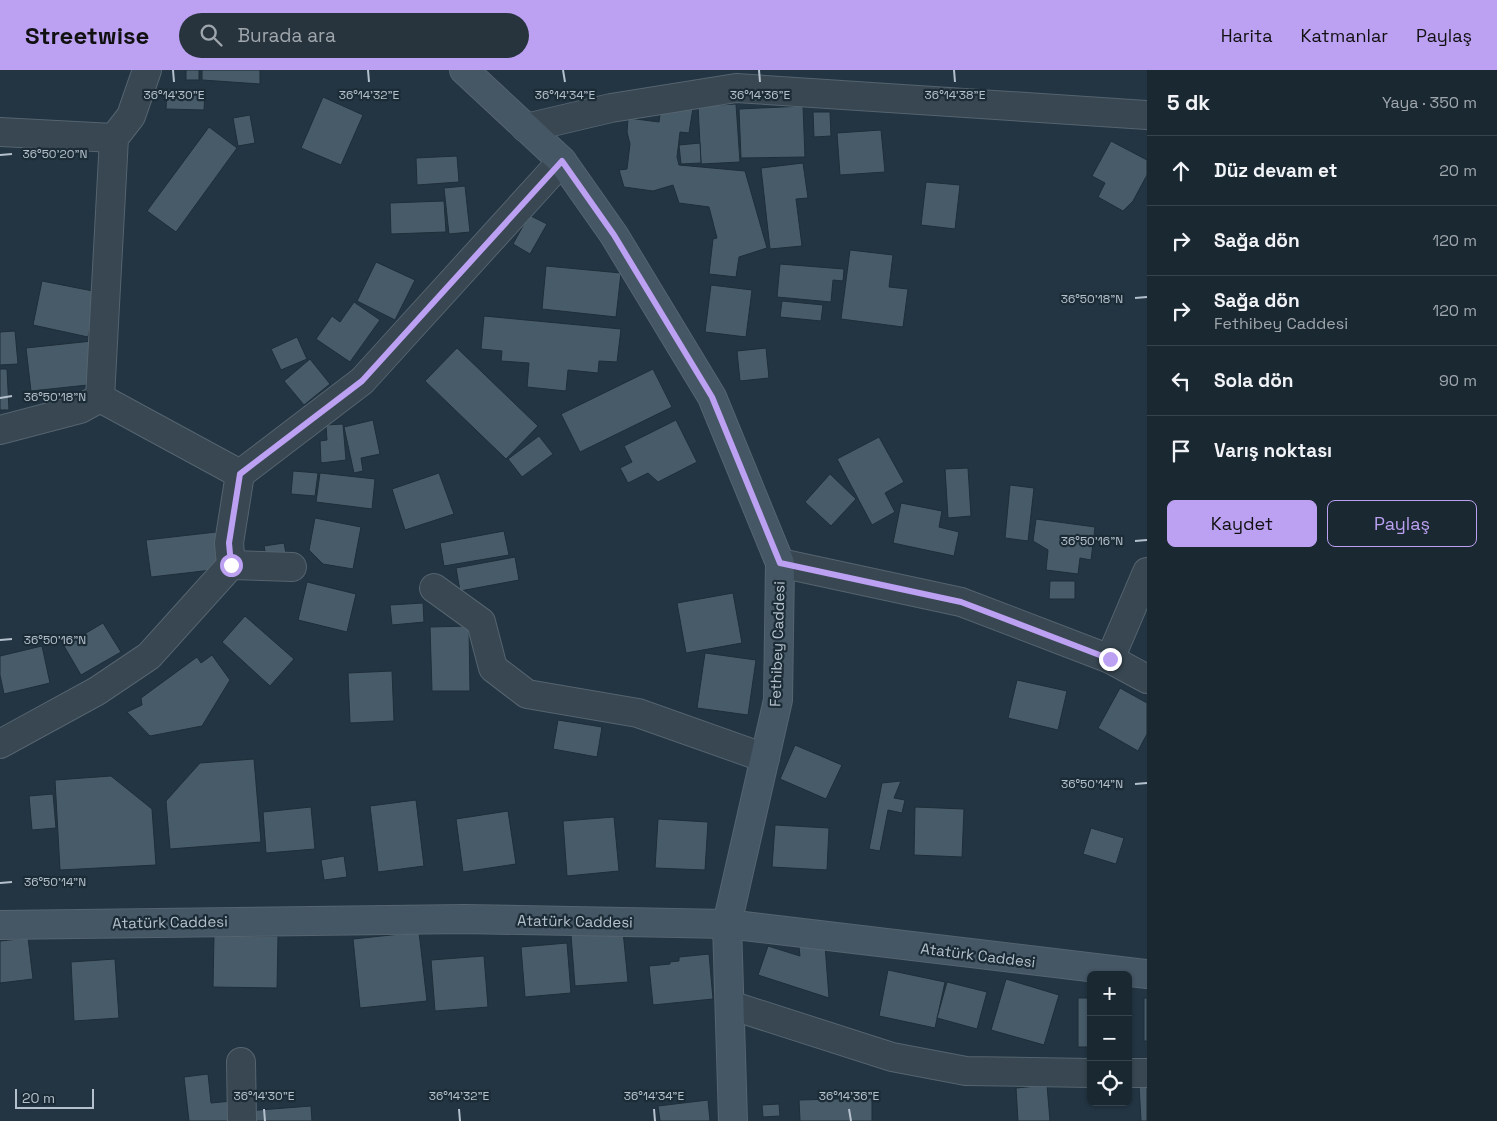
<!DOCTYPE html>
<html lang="tr">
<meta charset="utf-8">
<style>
:root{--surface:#1a2832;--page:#27343e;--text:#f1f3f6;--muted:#9fa6ac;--line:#38444d;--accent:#bca0f2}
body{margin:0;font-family:"Space Grotesk",sans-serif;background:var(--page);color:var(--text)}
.controls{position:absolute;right:15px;bottom:15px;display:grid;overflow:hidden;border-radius:8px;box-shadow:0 1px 4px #0004}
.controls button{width:45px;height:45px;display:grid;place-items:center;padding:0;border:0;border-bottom:1px solid var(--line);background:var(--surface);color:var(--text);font:25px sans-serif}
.scale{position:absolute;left:15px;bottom:12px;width:79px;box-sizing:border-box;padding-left:5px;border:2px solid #b4c1cc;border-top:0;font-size:14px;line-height:18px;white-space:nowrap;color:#b4c1cc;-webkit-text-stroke:4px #1c2c37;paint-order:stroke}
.stop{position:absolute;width:15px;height:15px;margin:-11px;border:4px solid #bca0f2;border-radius:50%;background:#fff}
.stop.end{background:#bca0f2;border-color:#fff;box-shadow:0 1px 5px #0008}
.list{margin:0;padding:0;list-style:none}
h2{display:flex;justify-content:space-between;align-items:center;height:65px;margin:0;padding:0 20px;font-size:21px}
h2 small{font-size:16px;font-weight:400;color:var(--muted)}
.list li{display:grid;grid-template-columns:32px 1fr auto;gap:15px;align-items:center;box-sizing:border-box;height:70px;padding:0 20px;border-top:1px solid var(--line)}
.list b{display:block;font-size:19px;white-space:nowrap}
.list p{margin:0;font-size:16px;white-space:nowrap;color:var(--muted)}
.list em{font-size:16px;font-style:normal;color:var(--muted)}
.actions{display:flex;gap:10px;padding:15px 20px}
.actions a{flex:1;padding:11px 0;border:1px solid var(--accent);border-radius:8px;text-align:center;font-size:18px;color:var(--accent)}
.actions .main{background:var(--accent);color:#111}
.icon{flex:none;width:28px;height:28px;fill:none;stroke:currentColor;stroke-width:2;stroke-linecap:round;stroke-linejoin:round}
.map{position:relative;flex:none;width:1147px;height:1051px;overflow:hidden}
header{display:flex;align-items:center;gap:30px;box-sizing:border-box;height:70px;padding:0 25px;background:var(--accent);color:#111}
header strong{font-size:24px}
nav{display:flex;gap:28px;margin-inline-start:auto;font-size:18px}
.search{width:350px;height:45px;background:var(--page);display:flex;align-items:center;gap:12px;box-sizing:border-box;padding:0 18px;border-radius:28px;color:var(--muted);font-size:19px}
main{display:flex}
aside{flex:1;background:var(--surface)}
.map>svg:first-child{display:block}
.building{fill:#475b69;stroke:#1e2e39}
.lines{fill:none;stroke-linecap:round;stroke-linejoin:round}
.street-casing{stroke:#55646f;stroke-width:30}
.secondary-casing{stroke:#55646f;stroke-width:30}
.street{stroke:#384752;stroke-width:28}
.secondary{stroke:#455665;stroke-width:28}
.route{stroke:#bca0f2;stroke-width:6}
.ticks{fill:none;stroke:#b4c1cc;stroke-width:2}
.labels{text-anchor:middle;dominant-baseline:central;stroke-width:4.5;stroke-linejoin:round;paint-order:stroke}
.street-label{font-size:15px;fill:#b4c1cc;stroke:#1c2c37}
.ticks-label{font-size:12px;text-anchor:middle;fill:#b4c1cc;stroke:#1c2c37;stroke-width:4.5;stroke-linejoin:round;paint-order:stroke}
</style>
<header>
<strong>Streetwise</strong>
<div class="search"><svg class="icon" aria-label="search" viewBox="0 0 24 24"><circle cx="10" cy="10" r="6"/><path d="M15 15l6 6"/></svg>Burada ara</div>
<nav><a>Harita</a><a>Katmanlar</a><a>Paylaş</a></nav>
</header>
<main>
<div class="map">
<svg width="1147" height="1051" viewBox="0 0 1147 1051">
<rect width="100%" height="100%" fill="#233543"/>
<g class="building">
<rect x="186" y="0" width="13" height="10"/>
<polygon points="202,0 260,0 260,14 202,10"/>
<polygon points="167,19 205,21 204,40 166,39"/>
<polygon points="323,27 363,45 341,95 301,78"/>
<polygon points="736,34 740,92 701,94 698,36"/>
<polygon points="803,36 805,87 741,88 739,39"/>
<polygon points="661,38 693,38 689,63 680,62 677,87 679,95 745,101 767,178 739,187 736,207 709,204 713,169 717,168 709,137 679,133 673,115 653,121 624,117 619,100 627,99 630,74 627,62 628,48 659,52"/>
<polygon points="813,42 830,42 831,66 814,67"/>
<polygon points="250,45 255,73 238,76 233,48"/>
<polygon points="209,57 237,78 176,162 147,141"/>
<polygon points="881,60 885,102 840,105 837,63"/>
<polygon points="1111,71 1147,90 1147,105 1133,131 1123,141 1098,127 1105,113 1092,106"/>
<polygon points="700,73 701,93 681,94 679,75"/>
<polygon points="457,86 459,112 417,115 416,88"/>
<polygon points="803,93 808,128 796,129 802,176 770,179 761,98"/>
<polygon points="926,112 960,115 955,159 921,155"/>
<polygon points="465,116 470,162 449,164 444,118"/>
<polygon points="444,131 446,162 391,164 390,133"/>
<polygon points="529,145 547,154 530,184 513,174"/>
<polygon points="850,180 893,185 889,217 908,219 903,257 841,249"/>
<polygon points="376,192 415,210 395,250 357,231"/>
<polygon points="780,194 844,199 843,211 833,210 831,232 777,227"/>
<polygon points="546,196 621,203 616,247 542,239"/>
<polygon points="42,211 98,222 88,267 33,255"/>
<polygon points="711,215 752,220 746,267 705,262"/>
<polygon points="782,231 823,235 821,251 780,247"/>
<polygon points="354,232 380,250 350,292 316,269 332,246 340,252"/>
<polygon points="484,246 621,259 617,292 599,291 598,303 568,300 566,321 527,317 529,293 501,291 502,281 481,279"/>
<polygon points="15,261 18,294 0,295 0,262"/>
<polygon points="297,267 307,289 281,300 271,279"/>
<polygon points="92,271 97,314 31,321 26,278"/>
<polygon points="457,278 538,356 506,389 425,311"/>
<polygon points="766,278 769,308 740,311 737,281"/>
<polygon points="310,289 330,314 304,335 284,311"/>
<polygon points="0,299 7,299 9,340 0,340"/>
<polygon points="653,299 672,337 580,382 561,344"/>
<polygon points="373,350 380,384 361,388 363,401 354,403 344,357"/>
<polygon points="676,350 697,392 658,412 648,403 628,413 620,398 632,392 624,376"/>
<polygon points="343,354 346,390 321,393 320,371 327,370 326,355"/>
<polygon points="539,366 553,384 522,407 508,389"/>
<polygon points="879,367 904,412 885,423 895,442 872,455 837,389"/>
<polygon points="968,398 971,446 948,448 945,399"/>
<polygon points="293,401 318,403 315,426 291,424"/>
<polygon points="320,403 375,409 372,439 316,432"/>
<polygon points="439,403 454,444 405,460 392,419"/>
<polygon points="830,404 856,429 831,456 805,432"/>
<polygon points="1010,415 1034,418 1028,471 1005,468"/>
<polygon points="901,433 942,441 939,457 959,462 954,486 893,473"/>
<polygon points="315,448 361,457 353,499 323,494 309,480"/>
<polygon points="1036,449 1095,457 1091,490 1080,488 1078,504 1046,500 1048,480 1033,471"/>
<polygon points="504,461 509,485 444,496 440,473"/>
<polygon points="216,462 221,499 151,507 146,470"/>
<polygon points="284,473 287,488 267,491 264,476"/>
<polygon points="515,487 519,510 460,521 456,498"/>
<polygon points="1050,511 1075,511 1075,529 1049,529"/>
<polygon points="307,512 356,524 347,562 298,550"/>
<polygon points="733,523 742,573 686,583 677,533"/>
<polygon points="423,533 424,552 392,555 390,535"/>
<polygon points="245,546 294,589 270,616 222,572"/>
<polygon points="103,553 121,582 81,605 64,576"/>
<polygon points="469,556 470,621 432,621 430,557"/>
<polygon points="42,576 50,613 4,624 0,605 0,586"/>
<polygon points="705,583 756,590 748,645 697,638"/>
<polygon points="212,585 230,610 202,656 150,666 127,642 142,635 141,628 197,587 201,593"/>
<polygon points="392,601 394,651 350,653 348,603"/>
<polygon points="1017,610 1067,621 1058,660 1008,648"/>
<polygon points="1120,618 1147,633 1147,664 1138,681 1098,658"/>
<polygon points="558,650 602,657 597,687 553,679"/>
<polygon points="795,675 842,695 826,729 780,709"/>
<polygon points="254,689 261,772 170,779 166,731 200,693"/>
<polygon points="111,706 152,739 156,795 60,800 55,710"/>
<polygon points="901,711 894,728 905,730 902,743 888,740 880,781 869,779 882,713"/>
<polygon points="53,724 56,758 32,760 29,726"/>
<polygon points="416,730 424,796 378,802 370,736"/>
<polygon points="311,737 315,779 266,783 263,742"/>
<polygon points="915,737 964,739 962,787 914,785"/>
<polygon points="508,741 516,794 463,802 456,749"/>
<polygon points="614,747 619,801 567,806 563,751"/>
<polygon points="658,749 708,752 705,800 655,798"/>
<polygon points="775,755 829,758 827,800 772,797"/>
<polygon points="1091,758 1124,768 1116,794 1083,784"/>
<polygon points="344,786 347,807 324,810 321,790"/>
<polygon points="623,861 628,912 575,916 571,865"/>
<polygon points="419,862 427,931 360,938 353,869"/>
<polygon points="214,866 278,866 277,918 213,917"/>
<polygon points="28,868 33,909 0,913 0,871"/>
<polygon points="567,873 571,923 525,927 521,877"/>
<polygon points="825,875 829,928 758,905 768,876 800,886 799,877"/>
<polygon points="709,884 713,929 653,935 649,896 670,894 670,892 679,891 679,887"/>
<polygon points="484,886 488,937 435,941 431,890"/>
<polygon points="115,889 119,948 74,951 71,892"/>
<polygon points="888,900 945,912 935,958 879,946"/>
<polygon points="1006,909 1059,925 1044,975 991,960"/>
<polygon points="947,912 987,922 977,959 937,948"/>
<rect x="1078" y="928" width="13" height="49"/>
<rect x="1144" y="928" width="3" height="43"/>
<polygon points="208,1004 211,1033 232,1031 234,1051 189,1051 184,1007"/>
<polygon points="1147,1014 1147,1051 1141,1051 1139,1015"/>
<polygon points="1047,1015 1050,1051 1018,1051 1016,1018"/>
<polygon points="872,1028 872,1051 800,1051 799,1030"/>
<polygon points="708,1030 710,1051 660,1051 658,1036"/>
<polygon points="779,1034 780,1046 763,1047 762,1035"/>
<polygon points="311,1036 312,1051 247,1051 246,1041"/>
</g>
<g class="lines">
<defs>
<g id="street">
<polyline points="526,58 611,38 736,18 1147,45"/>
<polyline points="0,62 114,68"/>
<polyline points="100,328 114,68 131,46 147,0"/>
<polyline points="100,328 240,404"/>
<polyline points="0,360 80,339 100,328"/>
<polyline points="780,493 961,532 1110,589 1147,609"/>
<polyline points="231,495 292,497"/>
<polyline points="434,518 481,552 493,598 527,624 638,643 765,688"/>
<polyline points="1110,589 1147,502"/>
<polyline points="0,674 97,621 149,586 231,495 229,473 240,404 362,311 562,91"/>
<polyline points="730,935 892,987 966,1001 1091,1003"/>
<polyline points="241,992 242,1051"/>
<polyline points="1128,1003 1147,1003"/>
</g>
<g id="secondary">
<polyline points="464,0 562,91 614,165 712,327 780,493 778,630 727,854 733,1051"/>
<polyline points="0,855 464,849 727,854 1147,904"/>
</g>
</defs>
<use href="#street" class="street-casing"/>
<use href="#secondary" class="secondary-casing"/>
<use href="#street" class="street"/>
<use href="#secondary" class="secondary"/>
</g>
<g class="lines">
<polyline class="route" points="231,495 229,473 240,404 362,311 562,91 614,165 712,327 780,493 961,532 1110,589"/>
</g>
<path class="ticks" d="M173,0L174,12M368,0L369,12M563,0L565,12M759,0L760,12M954,0L955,12M0,85L12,84M1135,228L1147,227M0,328L12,326M1135,471L1147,470M0,570L12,569M1135,714L1147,713M0,813L12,812M264,1039L265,1051M459,1039L460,1051M654,1039L655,1051M849,1039L851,1051"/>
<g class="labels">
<g class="street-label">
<text transform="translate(777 574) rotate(-88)">Fethibey Caddesi</text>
<text transform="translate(575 851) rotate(1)">Atatürk Caddesi</text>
<text transform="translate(170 852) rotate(-1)">Atatürk Caddesi</text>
<text transform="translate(978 885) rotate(7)">Atatürk Caddesi</text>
</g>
</g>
<g class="ticks-label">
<text x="174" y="29">36°14'30"E</text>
<text x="369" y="29">36°14'32"E</text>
<text x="565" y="29">36°14'34"E</text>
<text x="760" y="29">36°14'36"E</text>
<text x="955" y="29">36°14'38"E</text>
<text x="55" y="88">36°50'20"N</text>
<text x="1092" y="233">36°50'18"N</text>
<text x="55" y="331">36°50'18"N</text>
<text x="1092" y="475">36°50'16"N</text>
<text x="55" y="574">36°50'16"N</text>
<text x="1092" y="718">36°50'14"N</text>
<text x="55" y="816">36°50'14"N</text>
<text x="264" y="1030">36°14'30"E</text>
<text x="459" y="1030">36°14'32"E</text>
<text x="654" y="1030">36°14'34"E</text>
<text x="849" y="1030">36°14'36"E</text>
</g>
</svg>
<div class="controls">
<button>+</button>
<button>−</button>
<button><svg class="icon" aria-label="locate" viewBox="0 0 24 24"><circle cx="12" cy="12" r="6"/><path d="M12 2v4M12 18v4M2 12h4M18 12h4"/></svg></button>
</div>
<div class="scale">20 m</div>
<div class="stop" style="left:231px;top:495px"></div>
<div class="stop end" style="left:1110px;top:589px"></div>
</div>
<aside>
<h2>5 dk<small>Yaya · 350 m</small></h2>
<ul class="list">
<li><svg class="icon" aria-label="ahead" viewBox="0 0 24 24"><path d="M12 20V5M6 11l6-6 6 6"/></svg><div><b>Düz devam et</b></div><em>20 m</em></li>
<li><svg class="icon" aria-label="right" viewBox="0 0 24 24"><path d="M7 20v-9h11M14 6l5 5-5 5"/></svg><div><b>Sağa dön</b></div><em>120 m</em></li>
<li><svg class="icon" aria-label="right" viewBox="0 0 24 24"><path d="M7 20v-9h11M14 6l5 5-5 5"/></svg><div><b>Sağa dön</b><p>Fethibey Caddesi</p></div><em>120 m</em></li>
<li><svg class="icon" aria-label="left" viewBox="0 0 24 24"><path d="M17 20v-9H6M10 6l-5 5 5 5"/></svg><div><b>Sola dön</b></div><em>90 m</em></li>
<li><svg class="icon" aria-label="arrive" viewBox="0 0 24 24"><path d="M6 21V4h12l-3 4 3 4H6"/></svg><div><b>Varış noktası</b></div></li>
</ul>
<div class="actions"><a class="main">Kaydet</a><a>Paylaş</a></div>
</aside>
</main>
